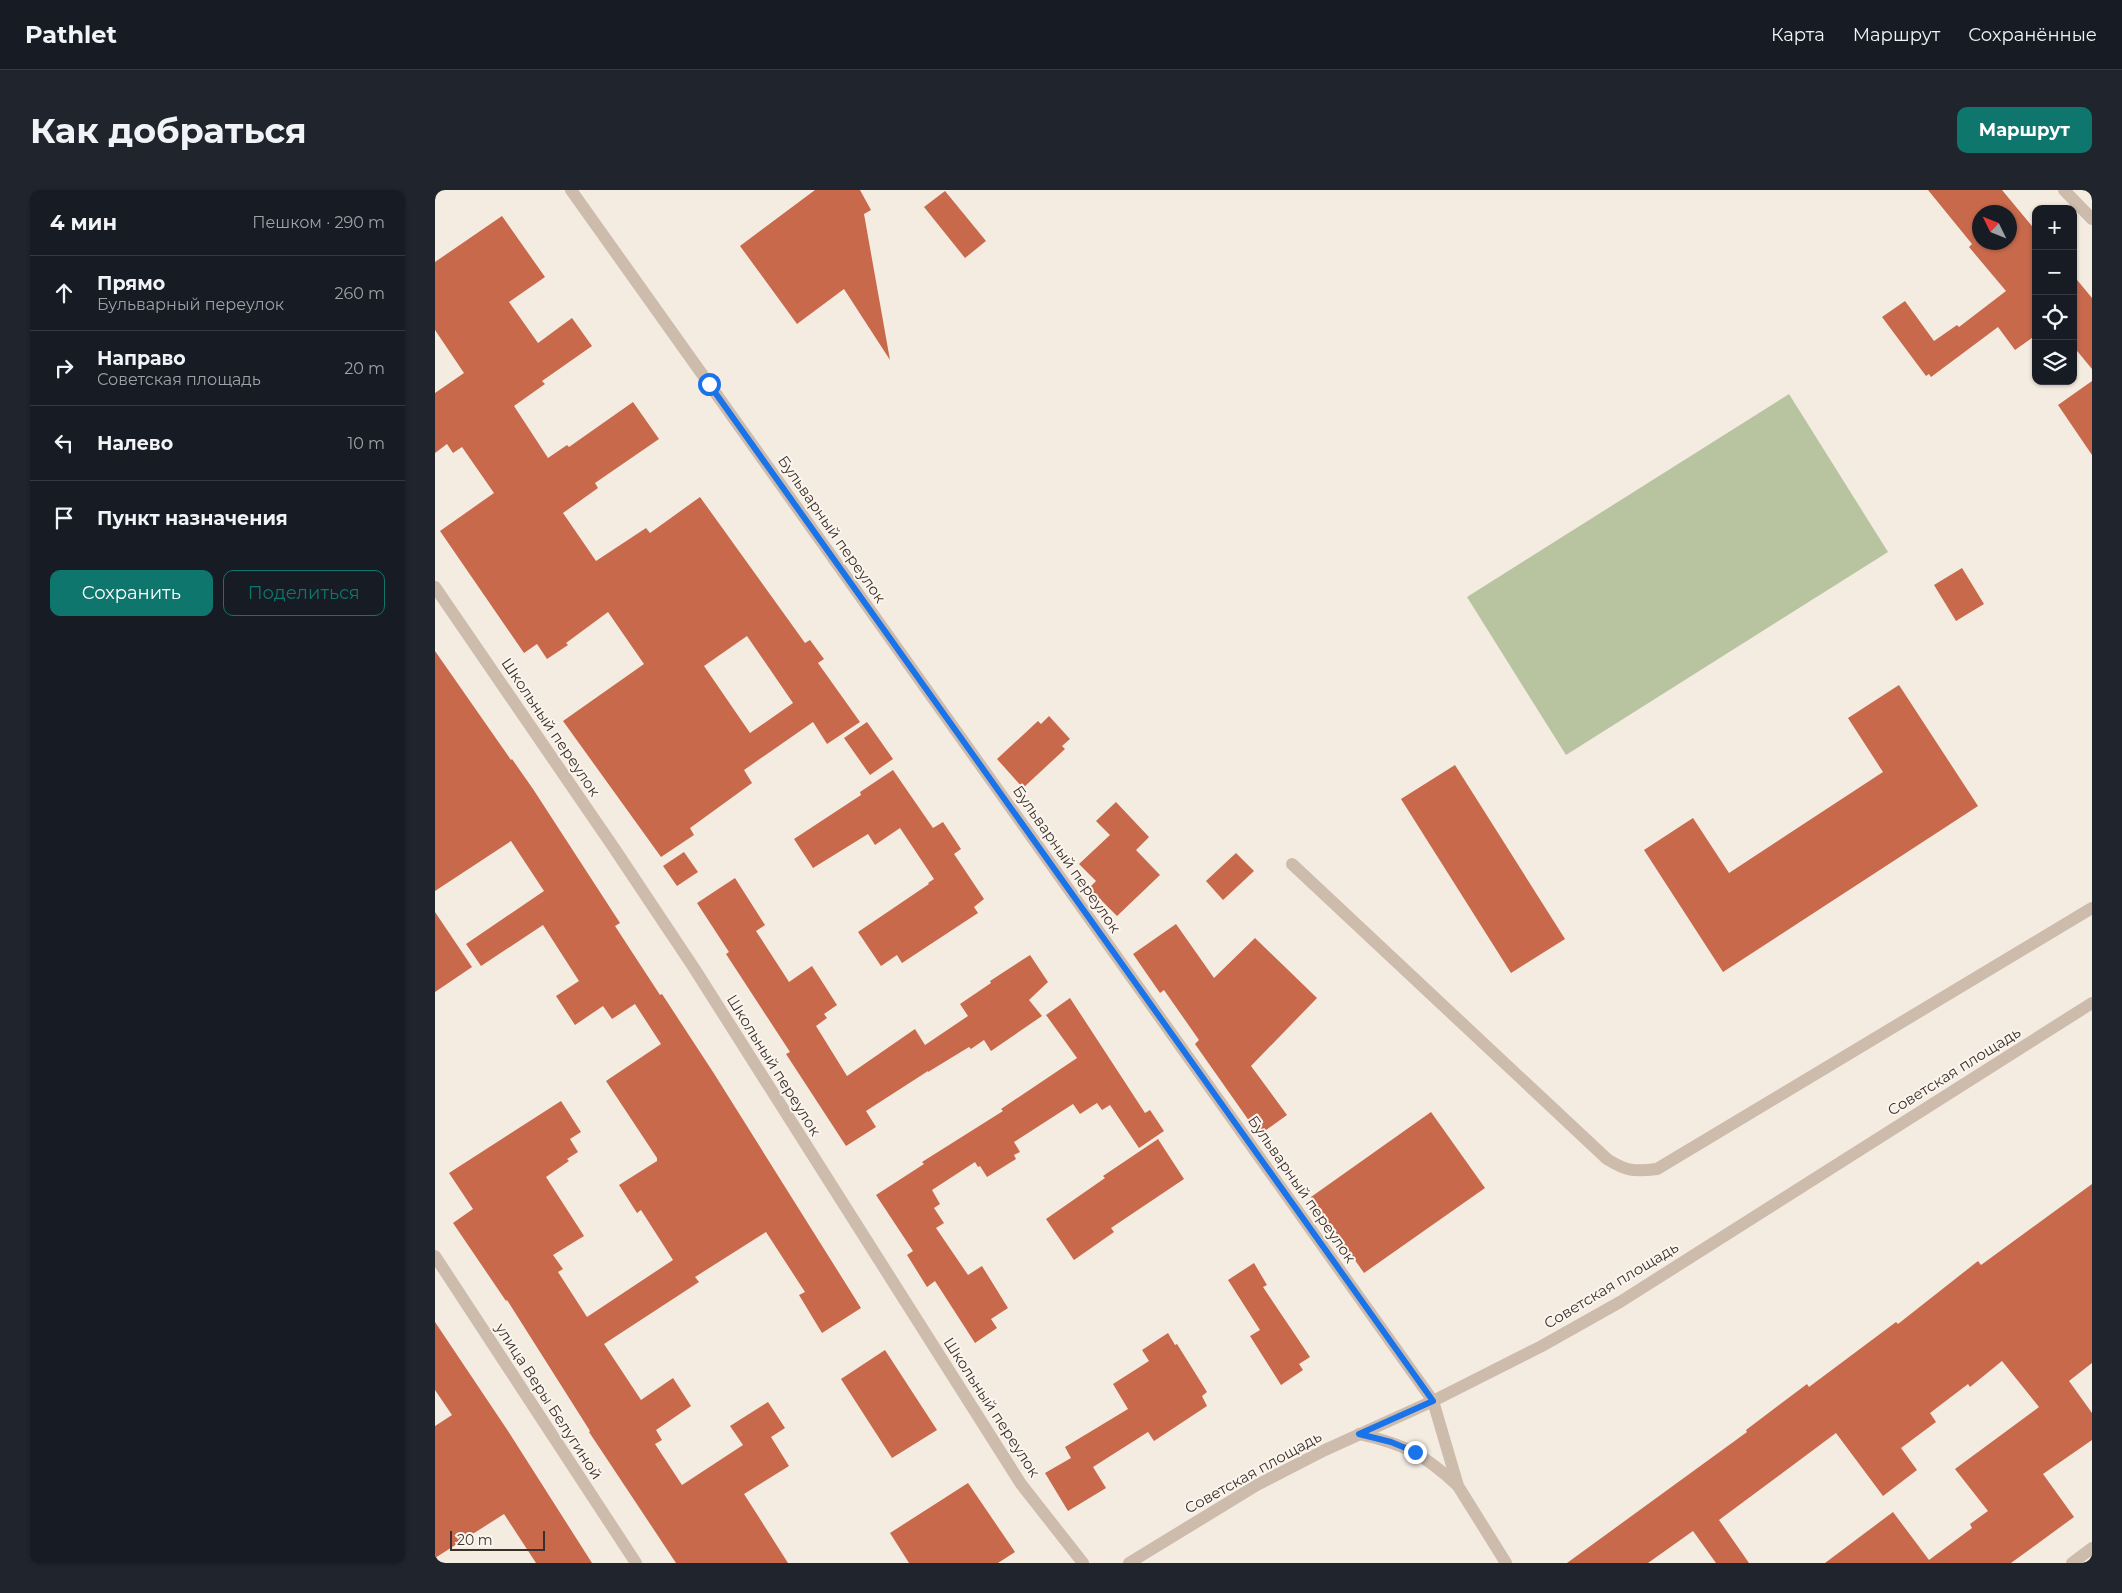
<!DOCTYPE html>
<html lang="ru">
<meta charset="utf-8">
<style>
:root{--surface:#171b24;--page:#20242c;--text:#f1f3f6;--muted:#9ea1a6;--line:#363941;--accent:#0f766e}
body{margin:0;font-family:Montserrat,sans-serif;background:var(--page);color:var(--text)}
.controls{position:absolute;right:15px;top:15px;display:grid;overflow:hidden;border-radius:10px;box-shadow:0 1px 4px #0004}
.controls button{width:45px;height:45px;display:grid;place-items:center;padding:0;border:0;border-bottom:1px solid var(--line);background:var(--surface);color:var(--text);font:25px sans-serif}
.compass{position:absolute;left:1537px;top:15px;width:45px;height:45px;border-radius:50%;background:var(--surface);box-shadow:0 1px 4px #0004;rotate:313deg}
.scale{position:absolute;left:15px;bottom:12px;width:95px;box-sizing:border-box;padding-left:5px;border:2px solid #3b302b;border-top:0;font-size:14px;line-height:18px;white-space:nowrap;color:#3b302b;-webkit-text-stroke:4px #fbf5ee;paint-order:stroke}
.stop{position:absolute;width:15px;height:15px;margin:-11px;border:4px solid #1a73e8;border-radius:50%;background:#fff}
.stop.end{background:#1a73e8;border-color:#fff;box-shadow:0 1px 5px #0008}
.list{margin:0;padding:0;list-style:none}
h2{display:flex;justify-content:space-between;align-items:center;height:65px;margin:0;padding:0 20px;font-size:21px}
h2 small{font-size:16px;font-weight:400;color:var(--muted)}
.list li{display:grid;grid-template-columns:32px 1fr auto;gap:15px;align-items:center;box-sizing:border-box;height:75px;padding:0 20px;border-top:1px solid var(--line)}
.list b{display:block;font-size:19px;white-space:nowrap}
.list p{margin:0;font-size:16px;white-space:nowrap;color:var(--muted)}
.list em{font-size:16px;font-style:normal;color:var(--muted)}
.actions{display:flex;gap:10px;padding:15px 20px}
.actions a{flex:1;padding:11px 0;border:1px solid var(--accent);border-radius:10px;text-align:center;font-size:18px;color:var(--accent)}
.actions .main{background:var(--accent);color:#fff}
.icon{flex:none;width:28px;height:28px;fill:none;stroke:currentColor;stroke-width:2;stroke-linecap:round;stroke-linejoin:round}
.map{position:relative;flex:none;width:1657px;height:1373px;overflow:hidden;border-radius:10px}
header{display:flex;align-items:center;gap:30px;box-sizing:border-box;height:70px;padding:0 25px;background:var(--surface);border-bottom:1px solid var(--line)}
header strong{font-size:24px}
nav{display:flex;gap:28px;margin-inline-start:auto;font-size:18px}
.intro{display:flex;align-items:center;justify-content:space-between;box-sizing:border-box;height:120px;padding:0 30px}
h1{margin:0;font-size:35px}
.button{padding:12px 22px;border-radius:10px;background:var(--accent);color:#fff;font-size:18px;font-weight:700}
main{display:flex;gap:30px;padding:0 30px}
aside{flex:1;background:var(--surface);border-radius:10px;box-shadow:0 1px 4px #0004}
.map>svg:first-child{display:block}
.green{fill:#b8c4a0}
.building{fill:#c8694b;fill-rule:evenodd}
.lines{fill:none;stroke-linecap:round;stroke-linejoin:round}
.minor{stroke:#cdbbac;stroke-width:12}
.route{stroke:#1a73e8;stroke-width:6}
.labels{text-anchor:middle;dominant-baseline:central;stroke-width:4;stroke-linejoin:round;paint-order:stroke}
.street-label{font-size:15px;fill:#3b302b;stroke:#fbf5ee}
</style>
<header>
<strong>Pathlet</strong>
<nav><a>Карта</a><a>Маршрут</a><a>Сохранённые</a></nav>
</header>
<div class="intro"><h1>Как добраться</h1><a class="button">Маршрут</a></div>
<main>
<aside>
<h2>4 мин<small>Пешком · 290 m</small></h2>
<ul class="list">
<li><svg class="icon" aria-label="ahead" viewBox="0 0 24 24"><path d="M12 20V5M6 11l6-6 6 6"/></svg><div><b>Прямо</b><p>Бульварный переулок</p></div><em>260 m</em></li>
<li><svg class="icon" aria-label="right" viewBox="0 0 24 24"><path d="M7 20v-9h11M14 6l5 5-5 5"/></svg><div><b>Направо</b><p>Советская площадь</p></div><em>20 m</em></li>
<li><svg class="icon" aria-label="left" viewBox="0 0 24 24"><path d="M17 20v-9H6M10 6l-5 5 5 5"/></svg><div><b>Налево</b></div><em>10 m</em></li>
<li><svg class="icon" aria-label="arrive" viewBox="0 0 24 24"><path d="M6 21V4h12l-3 4 3 4H6"/></svg><div><b>Пункт назначения</b></div></li>
</ul>
<div class="actions"><a class="main">Сохранить</a><a>Поделиться</a></div>
</aside>
<div class="map">
<svg width="1657" height="1373" viewBox="0 0 1657 1373">
<rect width="100%" height="100%" fill="#f4ebe1"/>
<polygon class="green" points="1354,204 1453,362 1131,565 1032,407"/>
<g class="building">
<polygon points="380,0 425,0 436,20 429,24 455,170 409,99 362,134 305,56"/>
<path d="M1493,0H1567L1601,41V145L1580,160L1563,137L1496,187L1494,184L1491,186L1447,127L1470,111L1499,151L1522,135L1524,137L1571,101L1534,57L1537,54ZM1544,22H1574V52H1544Z"/>
<polygon points="510,1 551,51 530,68 489,17"/>
<path d="M67,26L110,87L74,112L103,153L137,128L157,156L107,191L110,194L79,216L113,268L132,255L134,257L198,212L224,249L160,293L163,298L128,323L161,371L211,338L215,343L265,307L370,453L375,450L389,469L383,473L425,532L392,554L378,532L309,580L317,593L255,638L259,645L226,667L128,531L209,474L173,422L131,453L133,455L112,469L102,454L89,463L5,341L59,303L27,257L18,263L12,254L0,263V203L29,183L0,140V72ZM312,446L358,513L315,543L269,476Z"/>
<polygon points="1638,85 1657,108 1657,179 1638,156"/>
<polygon points="1657,191 1657,265 1623,215"/>
<polygon points="1527,378 1549,414 1521,431 1499,395"/>
<polygon points="0,461 76,570 77,569 98,599 185,733 180,736 225,805 227,804 278,882 426,1118 387,1143 364,1105 370,1102 331,1042 260,1087 264,1092 169,1154 206,1210 238,1188 256,1216 221,1240 227,1250 220,1254 247,1295 308,1255 295,1236 333,1212 350,1238 336,1247 354,1276 309,1304 353,1373 241,1373 154,1242 155,1241 72,1110 71,1111 18,1033 38,1019 14,983 126,911 146,942 135,949 143,962 132,969 134,971 111,987 149,1046 118,1065 128,1079 123,1082 152,1127 238,1070 206,1020 202,1023 184,995 222,971 222,968 171,891 226,854 200,814 177,829 168,816 140,835 121,806 144,791 108,735 46,776 31,754 109,701 76,651 0,701"/>
<polygon points="1464,495 1543,616 1288,782 1209,660 1258,628 1294,683 1448,582 1413,528"/>
<polygon points="614,526 635,549 627,556 630,559 588,598 562,569 603,531 606,534"/>
<polygon points="432,532 458,569 435,585 409,548"/>
<polygon points="1020,575 1130,749 1076,783 966,609"/>
<polygon points="458,580 498,638 508,632 526,659 519,664 549,709 539,717 543,723 467,773 462,765 446,776 423,742 494,694 493,693 499,689 465,638 440,655 433,644 378,678 359,649 426,605 425,602"/>
<polygon points="681,612 714,647 701,660 725,685 682,726 654,698 661,691 644,674 675,645 661,631"/>
<polygon points="249,662 263,682 242,696 228,676"/>
<polygon points="801,663 819,681 788,710 771,691"/>
<polygon points="300,688 330,735 321,741 354,792 377,776 402,815 389,824 392,828 381,836 412,886 480,839 490,855 533,826 525,814 556,793 555,791 595,765 613,792 594,810 607,826 556,861 549,850 536,859 534,857 493,882 493,881 431,921 441,937 411,956 351,864 355,862 291,764 294,762 262,713"/>
<polygon points="0,722 37,777 0,802"/>
<polygon points="741,734 779,788 820,748 882,808 816,876 852,925 824,945 760,854 764,850 729,800 725,803 698,764"/>
<polygon points="635,808 710,923 715,920 729,941 704,958 675,915 667,920 662,913 645,924 638,914 579,952 585,962 579,965 581,969 552,987 545,976 543,977 540,972 497,1000 505,1014 499,1018 509,1033 501,1038 533,1085 547,1076 573,1118 556,1129 562,1138 540,1153 500,1091 492,1097 472,1065 478,1061 441,1005 489,974 487,972 568,921 566,919 642,868 611,825"/>
<polygon points="996,922 1050,998 929,1083 876,1007"/>
<polygon points="723,949 749,989 676,1038 679,1042 639,1070 611,1029 670,988 668,986"/>
<polygon points="1657,994 1657,1173 1634,1191 1657,1223 1657,1250 1608,1284 1639,1327 1576,1373 1390,1373 1458,1322 1494,1370 1537,1338 1535,1334 1553,1321 1520,1279 1604,1217 1567,1171 1535,1197 1533,1194 1495,1223 1501,1232 1466,1258 1482,1280 1448,1306 1401,1243 1284,1330 1314,1373 1281,1373 1258,1341 1213,1373 1132,1373 1312,1242 1311,1240 1372,1194 1374,1197 1461,1132 1463,1134 1543,1071 1546,1075"/>
<polygon points="819,1073 832,1095 828,1097 875,1167 864,1174 868,1180 846,1195 815,1146 825,1140 793,1090"/>
<polygon points="0,1132 73,1241 157,1373 101,1373 69,1324 0,1368 0,1236 17,1225 0,1200"/>
<polygon points="733,1143 740,1155 742,1154 772,1202 767,1206 772,1216 719,1251 713,1242 658,1277 671,1298 633,1321 610,1283 636,1268 630,1257 693,1219 678,1194 714,1171 707,1160"/>
<polygon points="450,1160 502,1240 457,1268 406,1189"/>
<polygon points="533,1293 580,1362 563,1373 474,1373 455,1343"/>
</g>
<g class="lines">
<g class="minor">
<polyline points="136,0 998,1211 1023,1296 1071,1373"/>
<polyline points="1629,0 1657,29"/>
<polyline points="0,397 179,658 259,778 586,1294 648,1373"/>
<path d="M857,674L1172,969C1191,981 1199,982 1222,979L1657,718"/>
<polyline points="0,1066 201,1373"/>
<path d="M924,1244C969,1254 989,1264 1023,1296"/>
<polyline points="694,1373 822,1295 890,1260 998,1211 1105,1157 1185,1112 1657,813"/>
<polyline points="1637,1373 1657,1358"/>
</g>
</g>
<g class="lines">
<polyline class="route" points="274,194 998,1211 924,1244 956,1252 980,1262"/>
</g>
<g class="labels">
<g class="street-label">
<text transform="translate(397 339) rotate(55)">Бульварный переулок</text>
<text transform="translate(116 537) rotate(56)">Школьный переулок</text>
<text transform="translate(632 669) rotate(55)">Бульварный переулок</text>
<text transform="translate(339 875) rotate(58)">Школьный переулок</text>
<text transform="translate(1519 881) rotate(-32)">Советская площадь</text>
<text transform="translate(867 999) rotate(55)">Бульварный переулок</text>
<text transform="translate(1176 1095) rotate(-31)">Советская площадь</text>
<text transform="translate(114 1211) rotate(57)">улица Веры Белугиной</text>
<text transform="translate(557 1217) rotate(57)">Школьный переулок</text>
<text transform="translate(818 1282) rotate(-29)">Советская площадь</text>
</g>
</g>
</svg>
<div class="controls">
<button>+</button>
<button>−</button>
<button><svg class="icon" aria-label="locate" viewBox="0 0 24 24"><circle cx="12" cy="12" r="6"/><path d="M12 2v4M12 18v4M2 12h4M18 12h4"/></svg></button>
<button><svg class="icon" aria-label="layers" viewBox="0 0 24 24"><path d="M12 4l9 5-9 5-9-5zM3 14l9 5 9-5"/></svg></button>
</div>
<svg class="compass" viewBox="-18 -18 36 36"><path d="M0-13l5 13h-10z" fill="#e53935"/><path d="M0 13l5-13h-10z" fill="#9ea1a6"/></svg>
<div class="scale">20 m</div>
<div class="stop" style="left:274px;top:194px"></div>
<div class="stop end" style="left:980px;top:1262px"></div>
</div>
</main>
